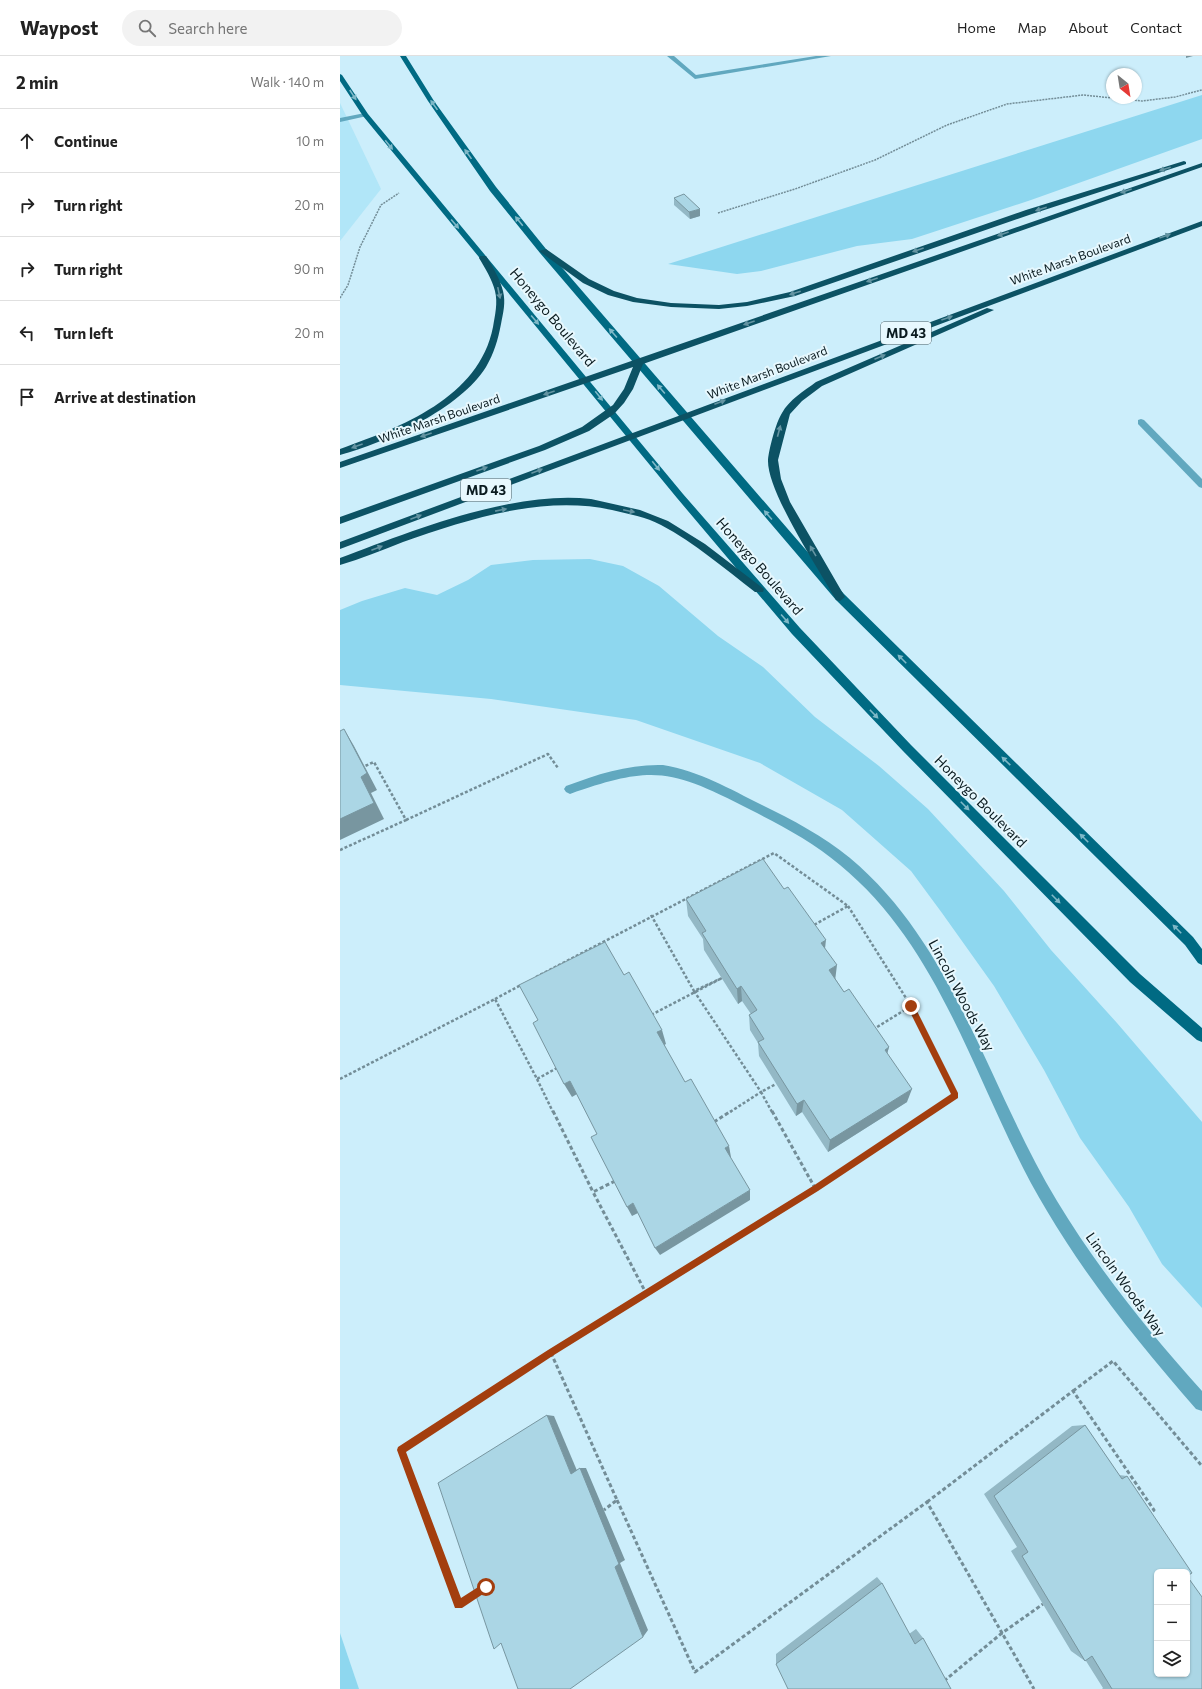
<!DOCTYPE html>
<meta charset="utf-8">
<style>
:root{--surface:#fff;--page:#f2f2f2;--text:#222;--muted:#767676;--line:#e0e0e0}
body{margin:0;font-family:Commissioner,sans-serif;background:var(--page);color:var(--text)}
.controls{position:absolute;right:12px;bottom:12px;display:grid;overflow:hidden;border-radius:6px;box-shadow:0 1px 3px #0004}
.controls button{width:36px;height:36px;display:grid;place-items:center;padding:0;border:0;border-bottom:1px solid var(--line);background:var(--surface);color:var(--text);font:20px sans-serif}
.compass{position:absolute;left:766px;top:12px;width:36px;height:36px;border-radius:50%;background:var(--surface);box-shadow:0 1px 3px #0004;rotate:150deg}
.stop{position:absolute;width:12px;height:12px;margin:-9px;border:3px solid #a33e0e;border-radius:50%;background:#fff}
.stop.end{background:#a33e0e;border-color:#fff;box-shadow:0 1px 4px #0008}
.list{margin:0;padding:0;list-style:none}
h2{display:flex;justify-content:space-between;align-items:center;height:52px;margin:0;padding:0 16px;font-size:17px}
h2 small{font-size:13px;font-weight:400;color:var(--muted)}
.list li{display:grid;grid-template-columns:26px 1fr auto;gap:12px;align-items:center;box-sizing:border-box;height:64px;padding:0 16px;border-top:1px solid var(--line)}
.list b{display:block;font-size:15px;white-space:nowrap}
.list em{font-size:13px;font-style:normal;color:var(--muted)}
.icon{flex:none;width:22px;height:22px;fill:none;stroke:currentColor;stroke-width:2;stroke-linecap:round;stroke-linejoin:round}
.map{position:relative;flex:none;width:862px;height:1633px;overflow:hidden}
header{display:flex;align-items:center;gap:24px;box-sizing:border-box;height:56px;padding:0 20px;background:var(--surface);border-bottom:1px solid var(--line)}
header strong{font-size:19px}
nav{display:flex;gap:22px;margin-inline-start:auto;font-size:14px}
.search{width:280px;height:36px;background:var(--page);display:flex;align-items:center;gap:10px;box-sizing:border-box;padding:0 14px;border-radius:22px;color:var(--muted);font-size:15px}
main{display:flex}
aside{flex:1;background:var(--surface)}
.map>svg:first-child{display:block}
.built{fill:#b1e6f8}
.green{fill:#8ed7ef}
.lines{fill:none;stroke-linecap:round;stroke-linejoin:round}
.path-far2{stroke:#738d97;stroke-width:1.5;stroke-dasharray:2 1;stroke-linecap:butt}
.path-far1{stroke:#738d97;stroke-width:2.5;stroke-dasharray:3 2;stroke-linecap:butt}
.path{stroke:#738d97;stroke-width:3;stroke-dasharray:4 2.5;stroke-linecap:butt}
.minor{fill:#61a8bf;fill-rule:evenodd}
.major{fill:#006a83;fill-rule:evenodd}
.highway{fill:#0c5264;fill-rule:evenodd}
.wall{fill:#93b8c5}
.shaded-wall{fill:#7896a0}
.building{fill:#abd6e5;stroke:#7896a0;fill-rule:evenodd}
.oneway{fill:#7fb8c7}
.oneway2{fill:#6494a2}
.route{fill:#a33e0e}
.labels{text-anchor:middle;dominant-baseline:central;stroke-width:4;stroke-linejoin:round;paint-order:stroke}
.far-street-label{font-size:12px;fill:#0a1b20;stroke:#e7f8fe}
.shield{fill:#e7f8fe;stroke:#4c5d63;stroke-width:1}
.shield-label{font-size:13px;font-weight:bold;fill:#0a1b20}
.street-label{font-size:14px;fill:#0a1b20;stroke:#e7f8fe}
</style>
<header>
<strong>Waypost</strong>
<div class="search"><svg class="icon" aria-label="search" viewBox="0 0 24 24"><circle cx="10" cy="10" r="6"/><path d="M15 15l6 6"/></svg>Search here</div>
<nav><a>Home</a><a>Map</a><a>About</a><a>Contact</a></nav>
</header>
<main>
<aside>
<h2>2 min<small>Walk · 140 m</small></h2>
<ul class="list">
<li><svg class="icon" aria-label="ahead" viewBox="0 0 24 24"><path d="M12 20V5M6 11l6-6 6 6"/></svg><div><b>Continue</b></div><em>10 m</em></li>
<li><svg class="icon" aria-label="right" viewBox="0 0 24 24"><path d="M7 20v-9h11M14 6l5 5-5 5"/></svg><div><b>Turn right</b></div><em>20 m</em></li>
<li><svg class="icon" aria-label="right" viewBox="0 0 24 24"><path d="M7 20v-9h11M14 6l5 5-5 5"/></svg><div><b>Turn right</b></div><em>90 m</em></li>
<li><svg class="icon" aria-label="left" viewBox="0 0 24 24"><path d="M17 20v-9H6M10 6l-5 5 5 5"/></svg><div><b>Turn left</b></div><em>20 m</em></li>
<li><svg class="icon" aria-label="arrive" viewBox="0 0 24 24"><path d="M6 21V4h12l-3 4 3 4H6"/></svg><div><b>Arrive at destination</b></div></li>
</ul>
</aside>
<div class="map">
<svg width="862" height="1633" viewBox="0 0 862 1633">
<rect width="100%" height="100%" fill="#cceefb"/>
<polygon class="built" points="0,47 41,133 0,185"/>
<g class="green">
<polygon points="862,39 862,83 691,144 572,183 517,190 421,215 397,218 328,208"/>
<polygon points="250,503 283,510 319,530 378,580 423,611 475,661 539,710 588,753 664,835 711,894 777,967 862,1066 862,1252 822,1208 789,1151 740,1082 704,1014 654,930 602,857 571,815 502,754 420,707 296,664 151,643 0,629 0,554 22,545 65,532 97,539 128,524 151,509 193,504"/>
<polygon points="0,1577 19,1633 0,1633"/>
</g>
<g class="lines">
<g class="path-far2">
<polyline points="378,157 455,133 535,104 607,69 667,48 743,39 802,45 835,41 862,34"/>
<polyline points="0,242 8,229 20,191 41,149 59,137"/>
</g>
<g class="path-far1">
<polyline points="66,764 208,698 218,712"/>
<polyline points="0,794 66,764 34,706 25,710"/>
<polyline points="508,850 571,950 534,973"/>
<polyline points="311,859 354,935 382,922 311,959"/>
<polyline points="196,921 434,797 508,850 472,870"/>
<polyline points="354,935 421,1036 390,1056"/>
<polyline points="155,943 181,929"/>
<polyline points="571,950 615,1039 590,1056"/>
<polyline points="0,1023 155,943 197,1023 217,1012"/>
<polyline points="197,1023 213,1056"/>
<polyline points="432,1056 421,1036 436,1028"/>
</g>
<g class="path">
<polyline points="213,1055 253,1136"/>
<polyline points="432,1055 475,1132 591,1055"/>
<polyline points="374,1066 391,1055"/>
<polyline points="275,1125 253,1136 306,1237 475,1132"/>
<polyline points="211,1297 277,1444 264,1454"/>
<polyline points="733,1335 773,1305 862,1410"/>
<polyline points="277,1444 355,1616 587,1446 662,1577 703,1548"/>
<polyline points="587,1446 733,1335 814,1454 809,1458"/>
<polyline points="138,1536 119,1549 61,1394 306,1237"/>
<polyline points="604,1625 662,1577 694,1633"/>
</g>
<g class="minor">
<polygon points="327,0 334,0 356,19 476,0 491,0 355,23"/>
<polygon points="25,57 27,58 27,60 0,66 0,62"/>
<polygon points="801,363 804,364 862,423 862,432 859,431 798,368 798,364"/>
<path d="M323,709C359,715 390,733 422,749C453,764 483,780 510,802C615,890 648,1031 717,1145C758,1213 809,1276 862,1335V1355L856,1353C802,1291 749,1226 707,1155C638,1041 607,897 500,809C473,786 442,770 411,754C332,714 315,708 230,738L226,736L224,733L226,730C258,718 289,708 323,709Z"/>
</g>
<g class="major">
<polygon points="60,0 66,0 94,45 156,131 206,193 504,538 853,881 862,893 862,909 858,907 845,889 496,544 200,197 150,135 88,45"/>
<polygon points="0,18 2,19 28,58 82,123 343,438 460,572 571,689 800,918 862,972 862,986 857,984 790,926 563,695 452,578 337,442 23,60 0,25"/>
</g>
<g class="highway">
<polygon points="844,105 846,106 846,108 692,158 455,240 407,250 379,253 331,251 293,246 268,239 243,227 199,195 206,193 249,223 274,235 297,242 331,247 379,249 407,246 450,236 686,154"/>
<polygon points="862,107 862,111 303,308 293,333 284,347 274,358 249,375 205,394 0,468 0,461 199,390 242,371 273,349 284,333 293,311 0,412 0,406"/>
<polygon points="862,165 862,170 0,493 0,486"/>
<path d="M140,200H146C153,211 160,223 163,235C166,247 163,257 161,268C158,284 154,297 146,311C121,352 45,387 0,399V393C61,371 139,342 153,271C155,259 158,247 155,235C152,223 145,212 139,202Z"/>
<path d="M647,252L654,254L482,330L462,345L450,358L438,404L441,423L450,446L505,541L500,545L496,544C479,513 427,436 428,404C429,393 436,366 442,357C449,344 464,335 476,326Z"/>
<path d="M251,443L300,454L328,465L365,488L424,533L423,536H415C385,513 355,487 321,469C306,461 289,458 272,454C202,439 129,463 63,486C42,494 21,503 0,509V502C72,475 173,434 251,443Z"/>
</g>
</g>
<g class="wall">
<polygon points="334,142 360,160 350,163 334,149"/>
<polygon points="346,843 485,892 495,922 504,936 549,991 547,998 567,1046 488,1096 462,1056 456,1060 419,1000 418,987 410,974 409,959 411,958 402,945 398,948 364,894 363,883 348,860"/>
<polygon points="745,1369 779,1419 787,1420 847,1520 862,1633 762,1633 763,1632 746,1605 745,1605 731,1595 671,1495 677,1491 644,1438 732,1370"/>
<polygon points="537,1521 542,1527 569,1578 576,1573 583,1582 611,1633 436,1608 436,1598"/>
</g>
<g class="shaded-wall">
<polygon points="846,0 853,0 846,2"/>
<polygon points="360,153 360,160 350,163 349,156"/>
<polygon points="4,673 14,690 37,734 31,737 44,763 0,784 0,763 21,721"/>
<polygon points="486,884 484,901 481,887"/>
<polygon points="497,909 495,925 489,914"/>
<polygon points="401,930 402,945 398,948 397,933"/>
<polygon points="322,974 326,988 321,991 317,976"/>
<polygon points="549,991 545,1005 545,994"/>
<polygon points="230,1025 237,1038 232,1041 224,1028"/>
<polygon points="572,1033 567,1046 488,1096 490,1084"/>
<polygon points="464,1044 462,1056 456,1060 457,1048"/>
<polygon points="389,1090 391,1101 387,1103 385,1092"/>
<polygon points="410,1134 410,1144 320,1199 315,1192"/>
<polygon points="293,1147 298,1157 292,1160 287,1151"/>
<polygon points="207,1359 214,1360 238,1417 231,1418"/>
<polygon points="240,1412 246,1412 285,1504 280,1507 308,1574 303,1581 275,1511"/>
</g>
<g class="building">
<polygon points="344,138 360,153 349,156 334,142"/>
<polygon points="4,673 27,717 21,721 34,747 0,763 0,675"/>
<polygon points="423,803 444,833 448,831 486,884 481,887 497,909 489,914 504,936 509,933 549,991 545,994 572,1033 490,1084 464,1044 457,1048 418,986 424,983 409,959 417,954 401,930 397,933 362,877 366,875 346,843"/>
<polygon points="265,886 284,919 289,916 322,974 317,976 345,1026 351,1023 389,1090 385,1092 410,1134 315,1192 293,1147 287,1151 251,1081 257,1078 230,1025 224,1028 193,967 198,964 179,929"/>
<polygon points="207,1359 231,1418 240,1412 279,1508 275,1511 303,1581 230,1633 178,1633 161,1587 154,1593 98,1427"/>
<path d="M745,1369L782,1423L787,1420L852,1517L847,1520L862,1541V1633H772L752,1600L745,1605L682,1500L688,1496L654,1440ZM817,1516H847V1618H817Z"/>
<polygon points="542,1527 575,1588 583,1582 611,1633 448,1633 436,1608"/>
</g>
<defs><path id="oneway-solid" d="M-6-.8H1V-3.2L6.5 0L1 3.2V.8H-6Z"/></defs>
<g class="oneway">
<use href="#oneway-solid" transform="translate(13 39) rotate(57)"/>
<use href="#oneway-solid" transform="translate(94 49) rotate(-125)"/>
<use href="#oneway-solid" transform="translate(49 89) rotate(51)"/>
<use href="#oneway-solid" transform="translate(128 98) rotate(-125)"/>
<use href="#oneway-solid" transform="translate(179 165) rotate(-129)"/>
<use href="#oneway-solid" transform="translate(115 168) rotate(50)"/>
<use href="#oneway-solid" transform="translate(195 264) rotate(50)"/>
<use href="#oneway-solid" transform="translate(273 277) rotate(-131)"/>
<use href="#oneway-solid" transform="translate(321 333) rotate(-130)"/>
<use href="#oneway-solid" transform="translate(259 340) rotate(51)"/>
<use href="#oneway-solid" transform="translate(316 410) rotate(51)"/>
<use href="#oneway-solid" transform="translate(428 459) rotate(-131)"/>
<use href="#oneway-solid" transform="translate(445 563) rotate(49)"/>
<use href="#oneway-solid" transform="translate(562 603) rotate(-135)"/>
<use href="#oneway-solid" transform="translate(534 658) rotate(46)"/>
<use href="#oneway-solid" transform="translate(666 705) rotate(-136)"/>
<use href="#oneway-solid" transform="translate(625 750) rotate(45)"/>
<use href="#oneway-solid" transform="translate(744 782) rotate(-135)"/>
<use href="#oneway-solid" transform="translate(716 843) rotate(45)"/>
<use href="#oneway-solid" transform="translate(837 873) rotate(-135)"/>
</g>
<g class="oneway2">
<use href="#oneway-solid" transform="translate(825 113) rotate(162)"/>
<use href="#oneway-solid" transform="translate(786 135) rotate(161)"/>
<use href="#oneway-solid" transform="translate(701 153) rotate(162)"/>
<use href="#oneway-solid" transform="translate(663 178) rotate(161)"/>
<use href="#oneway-solid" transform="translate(825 180) rotate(-20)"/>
<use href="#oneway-solid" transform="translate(578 194) rotate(161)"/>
<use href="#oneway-solid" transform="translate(532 224) rotate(161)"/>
<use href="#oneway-solid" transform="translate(159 237) rotate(78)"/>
<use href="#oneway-solid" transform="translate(455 237) rotate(162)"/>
<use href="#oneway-solid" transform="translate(607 262) rotate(-20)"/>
<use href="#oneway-solid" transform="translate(409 267) rotate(161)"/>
<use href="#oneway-solid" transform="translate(540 301) rotate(-23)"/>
<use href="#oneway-solid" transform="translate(209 337) rotate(161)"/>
<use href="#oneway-solid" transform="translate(380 346) rotate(-21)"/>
<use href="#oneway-solid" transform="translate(439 375) rotate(-75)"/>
<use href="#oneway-solid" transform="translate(86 379) rotate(161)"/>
<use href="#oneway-solid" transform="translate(17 390) rotate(160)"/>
<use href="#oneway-solid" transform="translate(142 413) rotate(-20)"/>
<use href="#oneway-solid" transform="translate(197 415) rotate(-21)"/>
<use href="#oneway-solid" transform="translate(161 454) rotate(-11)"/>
<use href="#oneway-solid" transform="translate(289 455) rotate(12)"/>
<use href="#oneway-solid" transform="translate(76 461) rotate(-21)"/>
<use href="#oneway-solid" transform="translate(37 492) rotate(-21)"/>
<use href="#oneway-solid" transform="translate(473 495) rotate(-120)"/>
</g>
<polygon class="route" points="571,946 573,947 618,1037 618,1042 478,1135 214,1299 66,1396 121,1542 146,1526 150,1531 149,1534 122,1552 115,1552 57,1394 58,1391 208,1294 473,1130 611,1038 567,950"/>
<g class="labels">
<g class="far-street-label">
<text transform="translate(730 203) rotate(-20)">White Marsh Boulevard</text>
<text transform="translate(427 316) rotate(-21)">White Marsh Boulevard</text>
<text transform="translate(99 362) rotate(-19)">White Marsh Boulevard</text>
</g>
<g class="shield">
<rect x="541" y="266" width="50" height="22" rx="3"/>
<rect x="121" y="423" width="50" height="22" rx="3"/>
</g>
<g class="shield-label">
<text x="566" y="277">MD 43</text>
<text x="146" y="434">MD 43</text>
</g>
<g class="street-label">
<text transform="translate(213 261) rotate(50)">Honeygo Boulevard</text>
<text transform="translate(420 510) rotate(49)">Honeygo Boulevard</text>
<text transform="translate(641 745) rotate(45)">Honeygo Boulevard</text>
<text transform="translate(622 939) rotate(62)">Lincoln Woods Way</text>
<text transform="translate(786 1228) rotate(54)">Lincoln Woods Way</text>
</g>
</g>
</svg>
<div class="controls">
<button>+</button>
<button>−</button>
<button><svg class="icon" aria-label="layers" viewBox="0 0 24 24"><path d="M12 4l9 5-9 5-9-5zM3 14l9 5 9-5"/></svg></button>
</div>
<svg class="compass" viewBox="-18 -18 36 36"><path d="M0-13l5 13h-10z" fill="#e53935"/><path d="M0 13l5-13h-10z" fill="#767676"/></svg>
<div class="stop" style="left:146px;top:1531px"></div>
<div class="stop end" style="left:571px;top:950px"></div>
</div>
</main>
